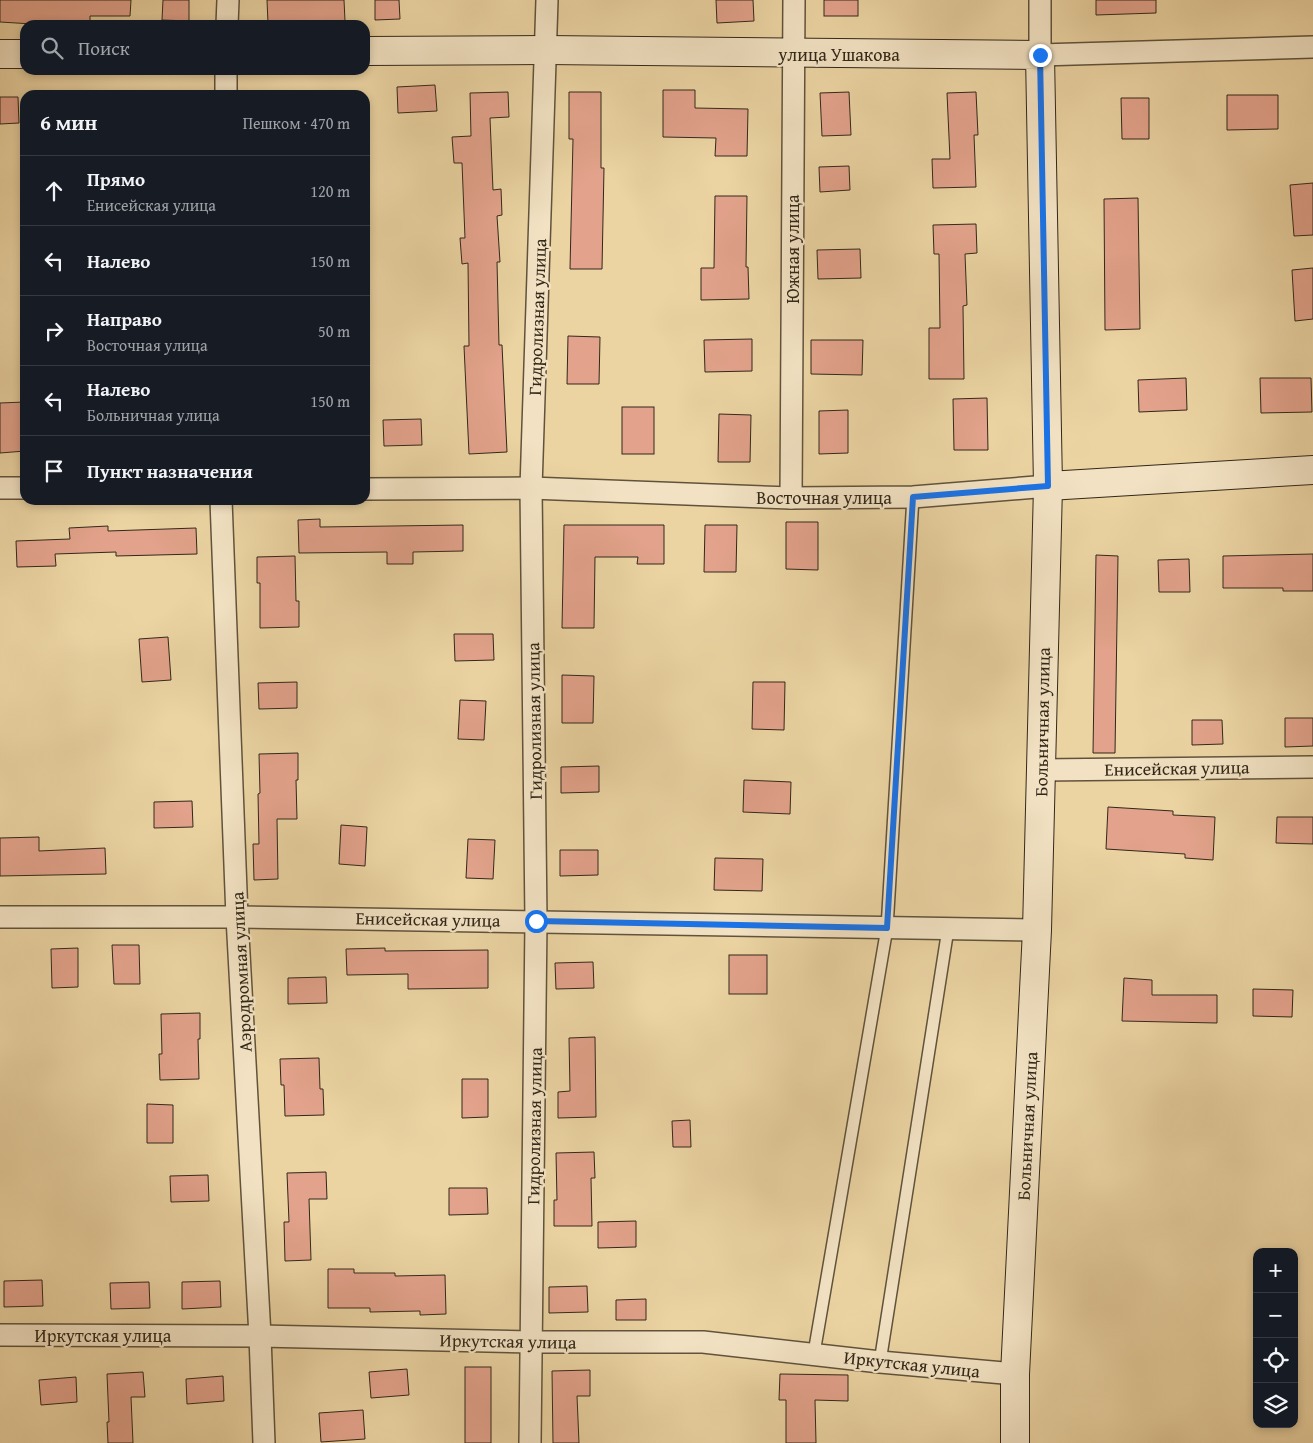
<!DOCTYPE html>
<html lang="ru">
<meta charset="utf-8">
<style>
:root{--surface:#171b24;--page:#20242c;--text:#f1f3f6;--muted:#9ea1a6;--line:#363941}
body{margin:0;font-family:"Gentium Book Plus",serif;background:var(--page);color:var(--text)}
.controls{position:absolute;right:15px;bottom:15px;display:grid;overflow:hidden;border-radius:10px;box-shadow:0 2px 8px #0003}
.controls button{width:45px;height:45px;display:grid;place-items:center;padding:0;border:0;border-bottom:1px solid var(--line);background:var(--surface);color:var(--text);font:25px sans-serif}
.stop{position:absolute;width:15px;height:15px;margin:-11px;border:4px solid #1a73e8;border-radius:50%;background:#fff}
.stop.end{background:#1a73e8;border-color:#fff;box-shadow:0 1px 5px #0008}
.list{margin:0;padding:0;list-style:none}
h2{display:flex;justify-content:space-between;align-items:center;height:65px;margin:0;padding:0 20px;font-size:21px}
h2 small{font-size:16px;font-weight:400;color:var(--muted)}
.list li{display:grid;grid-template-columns:32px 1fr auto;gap:15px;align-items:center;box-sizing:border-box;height:70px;padding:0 20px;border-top:1px solid var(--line)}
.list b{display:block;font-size:19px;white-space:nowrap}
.list p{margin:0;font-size:16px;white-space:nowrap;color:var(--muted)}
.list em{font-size:16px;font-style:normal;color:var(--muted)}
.icon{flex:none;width:28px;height:28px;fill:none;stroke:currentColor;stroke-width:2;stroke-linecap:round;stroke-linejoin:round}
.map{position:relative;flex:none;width:1313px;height:1443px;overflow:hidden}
.search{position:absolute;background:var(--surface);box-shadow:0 2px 8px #0003;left:20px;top:20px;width:350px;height:55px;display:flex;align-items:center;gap:12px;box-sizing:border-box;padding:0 18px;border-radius:15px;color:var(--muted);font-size:19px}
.panel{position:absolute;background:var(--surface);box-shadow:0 2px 8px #0003;left:20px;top:90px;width:350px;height:415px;border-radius:15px}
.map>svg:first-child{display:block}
.building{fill:#e2a28b;stroke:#32281a}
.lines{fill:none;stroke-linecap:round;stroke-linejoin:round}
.lane-casing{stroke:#60533c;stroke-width:14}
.street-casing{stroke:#60533c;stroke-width:24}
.secondary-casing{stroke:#32281a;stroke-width:30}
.lane{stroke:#f2e2c3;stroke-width:11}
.street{stroke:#f2e2c3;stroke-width:21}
.secondary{stroke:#f2e2c3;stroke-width:28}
.route{stroke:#1a73e8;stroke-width:6}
.labels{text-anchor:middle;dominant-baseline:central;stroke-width:4.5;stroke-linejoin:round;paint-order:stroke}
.street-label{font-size:18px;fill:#32281a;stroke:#f2e2c3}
</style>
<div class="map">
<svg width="1313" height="1443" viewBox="0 0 1313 1443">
<rect width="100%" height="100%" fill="#ebd3a2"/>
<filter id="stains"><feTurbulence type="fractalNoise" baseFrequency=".004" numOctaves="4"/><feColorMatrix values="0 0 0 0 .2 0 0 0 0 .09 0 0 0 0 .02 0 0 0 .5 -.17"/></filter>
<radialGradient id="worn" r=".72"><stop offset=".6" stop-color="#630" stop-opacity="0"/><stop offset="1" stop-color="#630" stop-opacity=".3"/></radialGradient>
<g class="building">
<polygon points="0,0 131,0 130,16 90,16 90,22 49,21 49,25 0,22"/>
<polygon points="163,0 189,0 189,21 162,20"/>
<polygon points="267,0 344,0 345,21 268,23"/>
<polygon points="375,0 399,0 400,19 375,20"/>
<polygon points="716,0 753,0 754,21 717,23"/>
<rect x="824" y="0" width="34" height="16"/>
<polygon points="1096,0 1156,0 1156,13 1096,15"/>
<polygon points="435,85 437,111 398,113 397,87"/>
<polygon points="663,90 695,90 695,108 748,109 747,156 715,156 716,138 663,137"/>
<polygon points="508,92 509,117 490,118 493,190 501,189 502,215 497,216 500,262 497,262 499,345 502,345 507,452 469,454 464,346 469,346 468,263 462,264 460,238 465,238 462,163 454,163 452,137 471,136 470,93"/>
<polygon points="569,92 601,92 601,168 604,168 602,269 570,269 573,139 569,139"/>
<polygon points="849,92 851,135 822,136 820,93"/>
<polygon points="976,92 978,135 974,135 976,187 933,188 932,159 950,159 947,93"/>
<polygon points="1227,95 1278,95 1278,129 1227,130"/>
<polygon points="0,97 18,97 19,123 0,124"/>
<polygon points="1121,98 1149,98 1149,139 1122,139"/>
<polygon points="849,166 850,190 820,192 819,167"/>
<polygon points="1313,183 1313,235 1294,236 1290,185"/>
<polygon points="715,196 747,196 746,267 748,267 749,299 701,300 701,268 714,268"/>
<polygon points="1138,198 1140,329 1105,330 1104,199"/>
<polygon points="976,224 977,253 965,254 967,305 963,306 964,379 929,379 929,328 940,328 939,254 934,254 933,225"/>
<polygon points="860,249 861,278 818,279 817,250"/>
<polygon points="1313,268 1313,319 1295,321 1292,270"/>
<polygon points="568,336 600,337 599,384 567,384"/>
<polygon points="752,339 752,371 705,372 704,340"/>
<polygon points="811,340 863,340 862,375 811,374"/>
<polygon points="1186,378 1187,410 1139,412 1138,380"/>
<polygon points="1260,378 1311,378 1312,412 1261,413"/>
<polygon points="987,398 988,450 954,450 953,399"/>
<polygon points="25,402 25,451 0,453 0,403"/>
<rect x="622" y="407" width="32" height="47"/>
<polygon points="848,410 848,453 819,454 819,411"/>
<polygon points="719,414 751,415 750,462 718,462"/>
<polygon points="421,419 422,445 384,446 383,420"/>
<polygon points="320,519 320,527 463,525 463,551 413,552 413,564 387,564 387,552 299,553 298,520"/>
<polygon points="786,522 818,522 818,570 786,569"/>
<polygon points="564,525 664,525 664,564 637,564 638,557 595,557 594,628 562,628"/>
<polygon points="705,525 737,525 736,572 704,572"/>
<polygon points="108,526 108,531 196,528 197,554 116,556 116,552 55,554 56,566 17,567 16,541 70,539 69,528"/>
<polygon points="1313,554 1313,591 1283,591 1283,588 1223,588 1223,556"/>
<polygon points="1096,555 1118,556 1115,753 1093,753"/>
<polygon points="295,556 296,601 299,601 299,627 260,628 260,583 257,583 257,557"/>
<polygon points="1189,559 1190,592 1159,592 1158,560"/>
<polygon points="454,634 493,634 494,660 455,661"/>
<polygon points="168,637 171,680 142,682 139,639"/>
<polygon points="562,675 594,676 593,723 562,723"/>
<polygon points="297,682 297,708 259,709 258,683"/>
<polygon points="753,682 785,682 784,730 752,729"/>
<polygon points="460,700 486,701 484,740 458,739"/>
<polygon points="1285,718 1313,718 1313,746 1285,747"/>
<polygon points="1192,720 1222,720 1223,744 1192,745"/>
<polygon points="298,753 298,780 296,780 297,819 277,819 278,879 254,880 253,844 259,844 258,794 260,793 259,754"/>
<polygon points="599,766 599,792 561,793 561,767"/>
<polygon points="744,780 791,782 790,814 743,812"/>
<polygon points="192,801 193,827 154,828 154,802"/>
<polygon points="1108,807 1173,811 1173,815 1215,817 1213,860 1185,858 1185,854 1106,849"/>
<polygon points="1277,817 1313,817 1313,844 1276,843"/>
<polygon points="341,825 367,827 365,866 339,864"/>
<polygon points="39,837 39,851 105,848 106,874 0,876 0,838"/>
<polygon points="468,839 495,840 493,879 466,878"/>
<polygon points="560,850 598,850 598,875 560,876"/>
<polygon points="715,858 763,859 762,891 714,890"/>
<polygon points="112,945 139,945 140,984 114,984"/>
<polygon points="78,948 78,987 52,988 51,949"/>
<polygon points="385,948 385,951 488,950 488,988 408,989 408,974 347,975 346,949"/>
<rect x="729" y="955" width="38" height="39"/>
<polygon points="593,962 594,988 556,989 555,963"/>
<polygon points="326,977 327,1003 288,1004 288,978"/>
<polygon points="1124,978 1152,980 1152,995 1217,995 1217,1023 1122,1021"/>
<polygon points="1253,989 1293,990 1292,1017 1253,1016"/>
<polygon points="200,1013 200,1039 198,1039 199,1079 160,1080 159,1054 162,1054 161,1014"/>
<polygon points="595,1037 596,1117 558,1118 558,1092 570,1091 569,1038"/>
<polygon points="319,1058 320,1089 323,1089 324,1115 285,1116 284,1085 281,1085 280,1059"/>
<polygon points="462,1079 488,1079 488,1117 462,1118"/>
<polygon points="147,1104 173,1105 173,1143 147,1143"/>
<polygon points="690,1120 691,1147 673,1147 672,1121"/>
<polygon points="594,1152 595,1178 591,1178 592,1226 554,1226 554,1200 557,1200 556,1153"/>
<polygon points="326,1172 327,1199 309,1199 311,1260 285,1261 284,1222 289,1222 287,1173"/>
<polygon points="208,1175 209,1201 171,1202 170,1176"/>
<polygon points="449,1188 487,1188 488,1214 449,1215"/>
<polygon points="636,1221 636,1247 598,1248 598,1222"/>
<polygon points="328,1269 354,1269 354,1273 395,1273 395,1276 445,1275 446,1314 420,1315 420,1311 370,1312 370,1308 328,1308"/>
<polygon points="42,1280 43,1306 4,1307 4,1281"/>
<polygon points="220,1281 221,1307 182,1309 182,1282"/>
<polygon points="149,1282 150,1308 111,1309 110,1283"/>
<polygon points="587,1286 588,1312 549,1313 549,1287"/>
<polygon points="646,1299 646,1320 616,1320 616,1300"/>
<rect x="465" y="1367" width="26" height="76"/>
<polygon points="407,1369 409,1395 371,1398 369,1372"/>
<polygon points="590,1370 590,1396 577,1396 579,1443 553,1443 552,1371"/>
<polygon points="143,1372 145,1397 131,1397 133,1443 108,1443 107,1422 109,1422 107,1374"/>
<polygon points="780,1374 848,1375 848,1401 815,1400 816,1443 786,1443 786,1400 779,1400"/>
<polygon points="223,1376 224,1401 187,1404 186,1379"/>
<polygon points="76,1377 77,1402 41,1405 39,1380"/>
<polygon points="363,1410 365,1439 321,1442 319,1413"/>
</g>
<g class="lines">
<defs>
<g id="lane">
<polyline points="814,1353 887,928 913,497"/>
<polyline points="880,1362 948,929"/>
</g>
<g id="street">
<polyline points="1040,0 1040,55 1313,47"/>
<polyline points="227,25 228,0"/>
<polyline points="226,95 226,70"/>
<polyline points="0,488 25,488"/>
<polyline points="365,489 531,488 791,498 913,497 1048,486"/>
<polyline points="791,498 794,0"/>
<polyline points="221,500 237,917 260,1336 264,1443"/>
<polyline points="1041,770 1313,767"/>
<polyline points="0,917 237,917 1037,930"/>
<polyline points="0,1335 260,1336 531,1342 703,1342 880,1362 1015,1374"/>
<polyline points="530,1443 536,921 531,488 547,0"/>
</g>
<g id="secondary">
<polyline points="365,51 546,50 1040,55 1048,486 1037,930 1015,1374 1015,1443"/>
<polyline points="0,54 25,54"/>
<polyline points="1048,486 1313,470"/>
</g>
</defs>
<use href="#lane" class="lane-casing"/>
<use href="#street" class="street-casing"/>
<use href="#secondary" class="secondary-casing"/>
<use href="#lane" class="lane"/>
<use href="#street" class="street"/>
<use href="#secondary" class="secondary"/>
</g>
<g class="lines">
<polyline class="route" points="536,921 887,928 913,497 1048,486 1040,55"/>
</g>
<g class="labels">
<g class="street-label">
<text x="839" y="54">улица Ушакова</text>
<text transform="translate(792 249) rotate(-90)">Южная улица</text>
<text transform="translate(537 317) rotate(-88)">Гидролизная улица</text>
<text x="824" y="497">Восточная улица</text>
<text transform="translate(534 721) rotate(-91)">Гидролизная улица</text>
<text transform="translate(1042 722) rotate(-89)">Больничная улица</text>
<text transform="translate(1177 768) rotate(-1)">Енисейская улица</text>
<text transform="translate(428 919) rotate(1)">Енисейская улица</text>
<text transform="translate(241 972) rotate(-93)">Аэродромная улица</text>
<text transform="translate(534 1126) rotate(-89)">Гидролизная улица</text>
<text transform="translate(1027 1126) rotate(-87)">Больничная улица</text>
<text x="103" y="1335">Иркутская улица</text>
<text transform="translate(508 1341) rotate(1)">Иркутская улица</text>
<text transform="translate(912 1364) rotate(6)">Иркутская улица</text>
</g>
</g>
<rect width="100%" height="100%" filter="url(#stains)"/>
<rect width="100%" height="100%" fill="url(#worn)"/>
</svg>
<div class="controls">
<button>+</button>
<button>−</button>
<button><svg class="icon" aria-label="locate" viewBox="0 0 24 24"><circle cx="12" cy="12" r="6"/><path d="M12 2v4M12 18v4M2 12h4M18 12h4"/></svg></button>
<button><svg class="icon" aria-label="layers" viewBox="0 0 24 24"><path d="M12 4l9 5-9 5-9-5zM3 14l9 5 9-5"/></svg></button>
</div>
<div class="stop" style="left:536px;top:921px"></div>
<div class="stop end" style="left:1040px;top:55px"></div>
<div class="search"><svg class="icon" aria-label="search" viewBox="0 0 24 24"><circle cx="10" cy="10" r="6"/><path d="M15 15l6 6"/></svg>Поиск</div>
<section class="panel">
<h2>6 мин<small>Пешком · 470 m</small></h2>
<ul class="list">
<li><svg class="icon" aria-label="ahead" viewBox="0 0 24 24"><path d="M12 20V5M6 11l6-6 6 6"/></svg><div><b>Прямо</b><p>Енисейская улица</p></div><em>120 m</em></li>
<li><svg class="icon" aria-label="left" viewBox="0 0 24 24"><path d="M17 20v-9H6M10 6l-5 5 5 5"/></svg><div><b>Налево</b></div><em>150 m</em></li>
<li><svg class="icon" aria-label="right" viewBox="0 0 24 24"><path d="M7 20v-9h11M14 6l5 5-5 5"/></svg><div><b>Направо</b><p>Восточная улица</p></div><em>50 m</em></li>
<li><svg class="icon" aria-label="left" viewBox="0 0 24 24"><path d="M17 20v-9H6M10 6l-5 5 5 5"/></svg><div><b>Налево</b><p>Больничная улица</p></div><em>150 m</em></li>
<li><svg class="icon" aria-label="arrive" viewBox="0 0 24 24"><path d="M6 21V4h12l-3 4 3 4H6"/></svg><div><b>Пункт назначения</b></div></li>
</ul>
</section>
</div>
